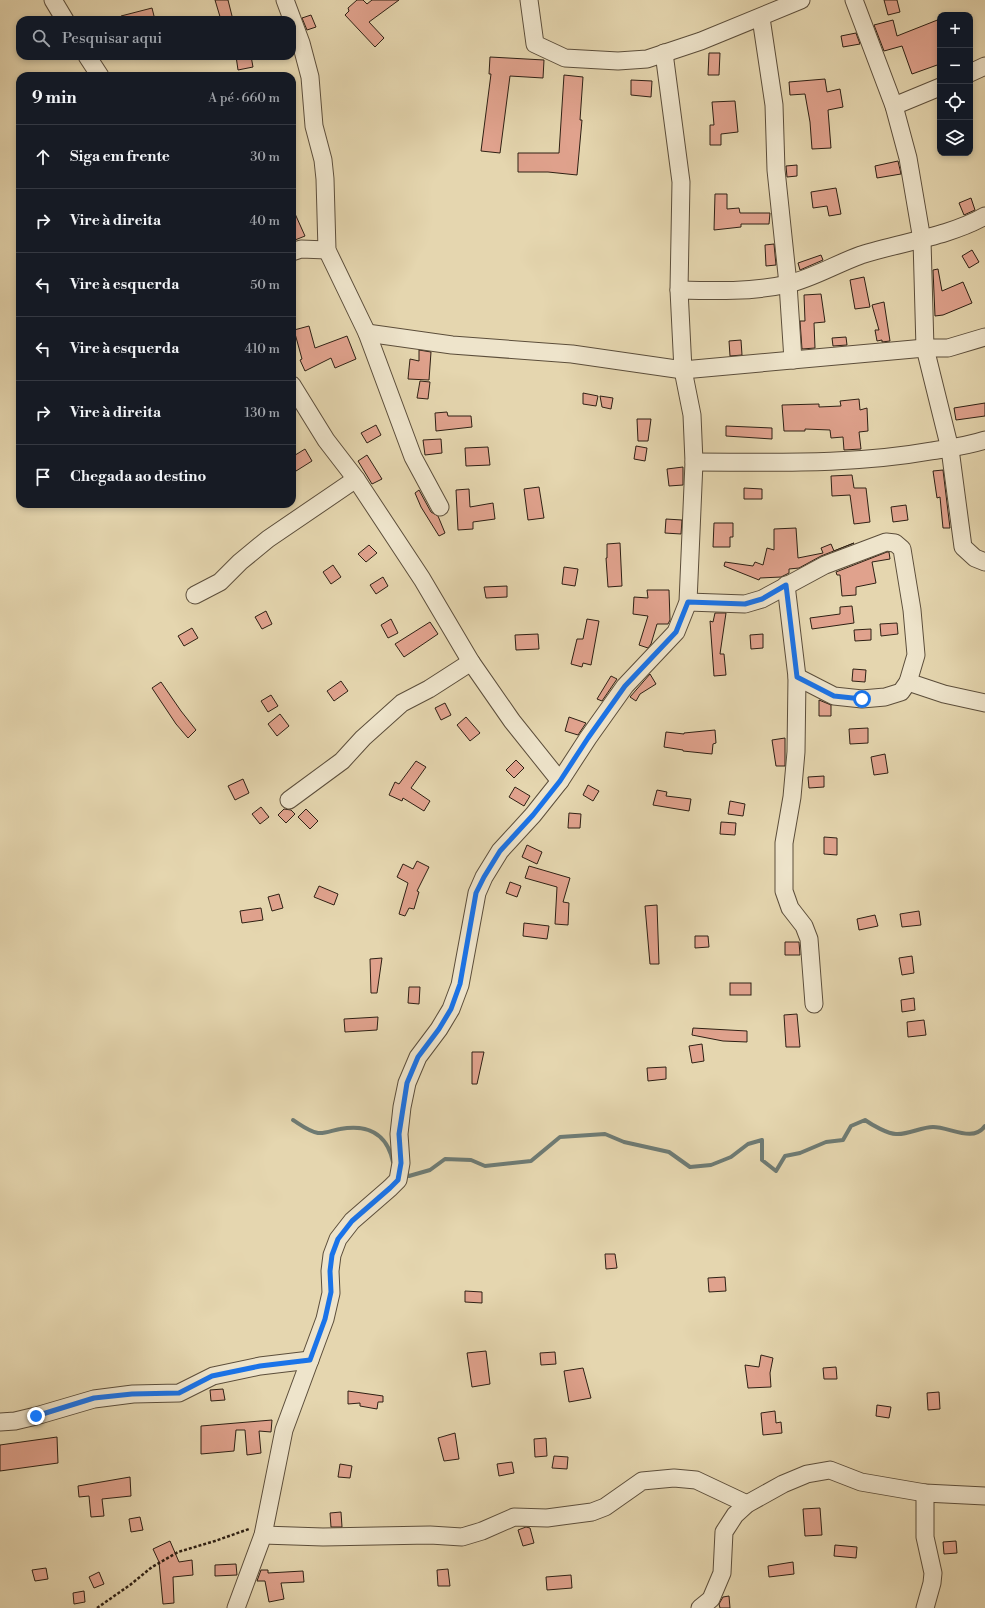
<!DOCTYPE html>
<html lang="pt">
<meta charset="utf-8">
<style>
:root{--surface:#171b24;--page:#20242c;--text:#f1f3f6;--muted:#9ea1a6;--line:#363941}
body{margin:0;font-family:"Libre Bodoni",serif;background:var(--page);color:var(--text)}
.controls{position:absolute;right:12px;top:12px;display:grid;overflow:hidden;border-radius:8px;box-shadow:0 2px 6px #0003}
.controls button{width:36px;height:36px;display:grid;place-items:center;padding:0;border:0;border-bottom:1px solid var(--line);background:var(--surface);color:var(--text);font:20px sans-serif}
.stop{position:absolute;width:12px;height:12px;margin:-9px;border:3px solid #1a73e8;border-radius:50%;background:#fff}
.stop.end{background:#1a73e8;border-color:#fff;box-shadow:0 1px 4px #0008}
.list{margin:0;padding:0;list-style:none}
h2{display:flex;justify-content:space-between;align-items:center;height:52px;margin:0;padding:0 16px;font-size:17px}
h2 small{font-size:13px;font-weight:400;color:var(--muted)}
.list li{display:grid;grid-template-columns:26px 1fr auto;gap:12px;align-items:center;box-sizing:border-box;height:64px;padding:0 16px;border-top:1px solid var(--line)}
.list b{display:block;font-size:15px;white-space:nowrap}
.list em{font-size:13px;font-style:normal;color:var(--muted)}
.icon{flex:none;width:22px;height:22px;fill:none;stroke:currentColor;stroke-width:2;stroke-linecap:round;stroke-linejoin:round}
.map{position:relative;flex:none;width:985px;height:1608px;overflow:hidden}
.search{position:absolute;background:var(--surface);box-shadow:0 2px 6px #0003;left:16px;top:16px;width:280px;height:44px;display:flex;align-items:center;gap:10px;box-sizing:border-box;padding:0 14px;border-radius:12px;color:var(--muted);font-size:15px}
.panel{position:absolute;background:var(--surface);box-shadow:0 2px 6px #0003;left:16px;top:72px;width:280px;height:436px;border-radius:12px}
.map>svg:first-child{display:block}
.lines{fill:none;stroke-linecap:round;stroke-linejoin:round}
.stream{stroke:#6e7b74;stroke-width:4}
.building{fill:#e0a28d;stroke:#2e2014}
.minor-casing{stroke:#5c4e3b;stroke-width:19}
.path{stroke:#2e2014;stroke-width:2.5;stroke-dasharray:3 2;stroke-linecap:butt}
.minor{stroke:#eee4cb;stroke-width:17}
.route{stroke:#1a73e8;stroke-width:5}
</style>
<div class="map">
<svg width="985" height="1608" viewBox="0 0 985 1608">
<rect width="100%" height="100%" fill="#e5d6af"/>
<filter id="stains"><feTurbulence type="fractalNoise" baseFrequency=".005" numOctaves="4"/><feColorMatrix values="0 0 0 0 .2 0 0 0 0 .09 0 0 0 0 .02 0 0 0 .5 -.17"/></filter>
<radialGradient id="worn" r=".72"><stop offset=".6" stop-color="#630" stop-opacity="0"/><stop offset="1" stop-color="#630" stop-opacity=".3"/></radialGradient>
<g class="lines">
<g class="stream">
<path d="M293,1120C301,1125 308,1131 318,1133C325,1134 333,1130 340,1129C367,1124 387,1133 393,1162"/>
<path d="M404,1173L409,1176L430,1170L445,1159L471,1160L485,1166L531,1161L560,1137L605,1134L624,1142L669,1152L690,1167L711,1165L731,1157L748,1144L762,1140V1160L776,1171L785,1156L800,1153L826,1142L843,1140L851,1126L865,1120C872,1125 888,1134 896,1134C908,1135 921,1127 933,1127C950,1127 973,1143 985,1126"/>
</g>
</g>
<g class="building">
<polygon points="215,0 228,0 233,20 221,20"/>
<polygon points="357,0 363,0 367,4 372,0 399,0 369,22 384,38 375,47 345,15 349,11 348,8"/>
<polygon points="884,0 897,0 900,12 888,15"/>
<polygon points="152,8 155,20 122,20 121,16"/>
<polygon points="311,15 316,27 307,30 302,18"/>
<polygon points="940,19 940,64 912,74 902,46 884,51 874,25 893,20 897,36"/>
<polygon points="856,33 860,44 843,47 841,36"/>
<polygon points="709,53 720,53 719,75 708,75"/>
<polygon points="236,56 251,56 253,67 238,70"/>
<polygon points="490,57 544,60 543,78 510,76 500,153 481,151 491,74 489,74"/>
<polygon points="564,75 583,77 580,120 582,120 577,175 548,172 518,172 518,153 559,153"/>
<polygon points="825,79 827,92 840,89 843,107 828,110 831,148 812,149 810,122 805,94 790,95 789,82"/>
<polygon points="631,80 652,81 651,97 631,95"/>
<polygon points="735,101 738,132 721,134 721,145 710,145 710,125 714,125 712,102"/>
<polygon points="898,161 901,174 877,178 875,166"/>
<polygon points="797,165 797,176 787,177 786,166"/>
<polygon points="836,188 841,214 829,216 827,206 813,208 811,192"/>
<polygon points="715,194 727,194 727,209 739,208 740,213 770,213 769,224 741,224 741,227 714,230"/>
<polygon points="971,198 975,210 964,215 959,203"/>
<polygon points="292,207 305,236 295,240 292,233"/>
<polygon points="774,244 776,265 766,266 765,245"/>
<polygon points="972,250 979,262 969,268 962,256"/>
<polygon points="821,255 823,260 800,270 798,263"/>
<polygon points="938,269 942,291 963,282 972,303 943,315 935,316 933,270"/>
<polygon points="864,277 870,307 855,309 850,280"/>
<polygon points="821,294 825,322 814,323 815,348 802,349 800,321 805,321 804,295"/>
<polygon points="884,302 890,341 882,342 882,340 877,341 875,330 879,330 872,305"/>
<polygon points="309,326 315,348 347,336 356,359 335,368 331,358 305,371 300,360 302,359 294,330"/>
<polygon points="846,337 847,345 833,346 832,338"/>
<polygon points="741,340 742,355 730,356 729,341"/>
<polygon points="419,350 431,352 429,380 408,379 410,359 419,361"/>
<polygon points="420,381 430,382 428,399 417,398"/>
<polygon points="583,393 598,396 596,406 583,404"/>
<polygon points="600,396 613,398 611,409 602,407"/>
<polygon points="859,399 860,410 867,408 868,431 859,432 861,449 844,450 843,437 831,438 830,430 805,429 805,431 784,431 782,405 819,404 819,407 841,406 840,401"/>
<polygon points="985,403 985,416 956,420 954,408"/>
<polygon points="447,412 448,416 471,416 472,427 436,431 435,413"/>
<polygon points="637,419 651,419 648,441 638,441"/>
<polygon points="376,425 381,435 367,443 361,433"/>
<polygon points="726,426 772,428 772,439 726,436"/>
<polygon points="441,439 442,453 425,455 423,440"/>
<polygon points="636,446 647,448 645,461 634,459"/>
<polygon points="488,447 490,465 466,466 465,448"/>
<polygon points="305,449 312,461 296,471 292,465 292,457"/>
<polygon points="367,455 382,479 372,484 358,461"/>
<polygon points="683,467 683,485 669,486 667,469"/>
<polygon points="943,470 950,528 943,528 940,497 937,498 933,471"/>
<polygon points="852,475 854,488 866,488 870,522 854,524 850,495 832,496 831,476"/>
<polygon points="539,487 544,518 528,520 524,489"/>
<polygon points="744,488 762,489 762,499 744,499"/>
<polygon points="469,489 470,507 493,503 495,519 473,522 473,529 458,530 456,490"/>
<polygon points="419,490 431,512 438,516 445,533 439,536 421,507 415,493"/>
<polygon points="906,505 908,520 893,522 891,507"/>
<polygon points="666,519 682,520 681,534 665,533"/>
<polygon points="714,523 733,523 733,537 730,537 730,547 713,547"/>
<polygon points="796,528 798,558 823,553 821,548 831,544 834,551 854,543 821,556 799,568 789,569 789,573 781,577 760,578 759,580 724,566 725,562 753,566 755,562 763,565 767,548 774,550 774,529"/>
<polygon points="620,543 622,586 608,587 606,558 607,558 607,544"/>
<polygon points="369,545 377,553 366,562 358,554"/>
<polygon points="887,552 889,552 890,559 872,562 876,583 856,587 856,595 842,596 840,575 837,575 836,572"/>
<polygon points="333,565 341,577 331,584 323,572"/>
<polygon points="564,567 578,569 575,586 562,584"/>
<polygon points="383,577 388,586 376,594 370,585"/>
<polygon points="507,586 507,597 486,598 484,587"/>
<polygon points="647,590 669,590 670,620 668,624 657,624 651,644 648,648 639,645 648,616 633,614 634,597 648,598"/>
<polygon points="852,606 854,623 812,629 810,618 840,614 840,607"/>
<polygon points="266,611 272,624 262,629 255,617"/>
<polygon points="715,613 726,613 720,654 724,654 726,675 714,676 710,621 713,622"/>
<polygon points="391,619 398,633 388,638 381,625"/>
<polygon points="587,619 599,621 591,665 583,663 582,667 571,664 577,639 583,639"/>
<polygon points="430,622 438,634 404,657 395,644"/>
<polygon points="897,623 898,634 881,636 880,624"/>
<polygon points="192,628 198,638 184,646 178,636"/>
<polygon points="871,629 871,640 855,641 854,630"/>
<polygon points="538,634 539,649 516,650 515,635"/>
<polygon points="763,634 763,648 751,649 750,635"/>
<polygon points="853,669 866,670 865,682 852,681"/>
<polygon points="650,674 656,684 640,694 636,701 630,697"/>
<polygon points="611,676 617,679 602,701 597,699"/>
<polygon points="341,681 348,691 334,701 327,691"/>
<polygon points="161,682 181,711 196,730 188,738 176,724 152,688"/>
<polygon points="271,695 278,706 268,712 261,701"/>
<polygon points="819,700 831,705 831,716 819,716"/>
<polygon points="445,703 451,715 441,720 435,708"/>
<polygon points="280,714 289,726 277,736 268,724"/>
<polygon points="466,717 480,733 470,741 457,725"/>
<polygon points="569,717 586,723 578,735 565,731"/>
<polygon points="868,728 868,743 850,744 849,729"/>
<polygon points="715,730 716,743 713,744 712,754 683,751 683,750 664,747 666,732 684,734 684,733"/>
<polygon points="785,738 785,766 776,766 772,740"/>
<polygon points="885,754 888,773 874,775 871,757"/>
<polygon points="516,760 524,768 514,778 506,770"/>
<polygon points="416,761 426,767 411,788 430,801 424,811 403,798 402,801 389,795 395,782 399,784"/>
<polygon points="824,776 824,787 809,788 808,777"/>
<polygon points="243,779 249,793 235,800 228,786"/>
<polygon points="588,785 599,791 593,801 583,795"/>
<polygon points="515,787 530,796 524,806 509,797"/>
<polygon points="657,790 667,792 666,796 691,799 689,811 653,805"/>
<polygon points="730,801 745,804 743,816 728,814"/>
<polygon points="261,807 269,817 260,824 252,814"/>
<polygon points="284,809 291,810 295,814 286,823 278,815"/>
<polygon points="306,809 318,821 310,829 298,817"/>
<polygon points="569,813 581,814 580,828 568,828"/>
<polygon points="721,822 736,823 735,835 720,834"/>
<polygon points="824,837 837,838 837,855 824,854"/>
<polygon points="527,845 542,852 537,864 522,857"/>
<polygon points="417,861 429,867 417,891 419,892 414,909 409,908 405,916 399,914 408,883 397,877 403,864 413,869"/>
<polygon points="529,866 570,878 563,902 569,903 568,925 555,924 557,887 525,878"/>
<polygon points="510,882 521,886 517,897 506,893"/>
<polygon points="319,886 338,894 334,905 314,897"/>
<polygon points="279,894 283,908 272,911 268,897"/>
<polygon points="657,905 659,964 650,964 645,906"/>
<polygon points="261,908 263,920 242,923 240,911"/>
<polygon points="919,911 921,925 902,927 900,914"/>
<polygon points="875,915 878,926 859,930 857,919"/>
<polygon points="524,923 549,926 547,939 523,936"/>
<polygon points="695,936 708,936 709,947 695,948"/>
<polygon points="785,942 799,942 800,955 785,955"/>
<polygon points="912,956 914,973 902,975 899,958"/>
<polygon points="382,958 377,993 371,993 370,959"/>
<rect x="730" y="983" width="21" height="12"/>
<polygon points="409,987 420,987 419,1004 408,1003"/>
<polygon points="914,998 915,1010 902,1012 901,1000"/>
<polygon points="797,1014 800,1047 786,1047 784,1015"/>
<polygon points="378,1017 377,1030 345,1032 344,1019"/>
<polygon points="924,1020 926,1035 908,1037 907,1022"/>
<polygon points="693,1028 747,1031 747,1042 723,1041 692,1035"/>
<polygon points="702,1044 704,1061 692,1063 689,1046"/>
<polygon points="472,1052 484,1052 477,1084 472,1084"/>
<polygon points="666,1067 666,1079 648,1081 647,1068"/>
<polygon points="605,1254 615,1254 617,1268 606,1269"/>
<polygon points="725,1277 726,1291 709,1292 708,1278"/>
<polygon points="465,1291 482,1292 482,1303 465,1302"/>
<polygon points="486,1351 490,1384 472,1387 467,1353"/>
<polygon points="555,1352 556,1364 541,1365 540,1353"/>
<polygon points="761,1355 773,1358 770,1373 771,1387 748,1388 745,1365 759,1367"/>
<polygon points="836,1367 837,1379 824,1379 823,1368"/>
<polygon points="583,1368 591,1398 569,1402 564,1371"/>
<polygon points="223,1389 225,1400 211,1401 210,1390"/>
<polygon points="348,1391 383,1396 383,1402 378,1402 377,1409 360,1406 360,1403 348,1404"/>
<polygon points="939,1392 940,1409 928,1410 927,1393"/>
<polygon points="877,1405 891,1407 889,1418 876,1416"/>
<polygon points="775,1411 776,1423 781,1422 782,1433 763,1435 761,1413"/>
<polygon points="272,1420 271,1432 259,1431 261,1453 247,1455 245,1430 236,1430 234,1451 201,1454 201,1426"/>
<polygon points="455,1433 459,1459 444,1461 438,1438"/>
<polygon points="57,1437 58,1463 0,1471 0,1445"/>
<polygon points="546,1438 547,1456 535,1457 534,1439"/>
<polygon points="554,1456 568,1457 567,1469 552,1468"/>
<polygon points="512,1462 514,1473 499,1476 497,1464"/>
<polygon points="340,1464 352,1466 350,1478 338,1477"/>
<polygon points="130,1477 131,1496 102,1499 104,1516 91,1517 89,1496 79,1497 78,1486"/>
<polygon points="820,1508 822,1535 805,1536 803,1509"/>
<polygon points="341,1512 342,1527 331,1527 330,1513"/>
<polygon points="140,1517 143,1530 131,1532 129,1519"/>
<polygon points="526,1527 530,1528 534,1543 523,1546 518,1530"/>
<polygon points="170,1541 179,1562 192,1560 193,1575 173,1577 174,1603 163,1604 159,1562 153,1549"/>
<polygon points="956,1541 957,1553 944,1554 943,1542"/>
<polygon points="835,1545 857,1547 856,1558 834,1556"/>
<polygon points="793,1562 794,1574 769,1577 768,1566"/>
<polygon points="236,1564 237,1575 215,1576 215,1565"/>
<polygon points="46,1568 48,1579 35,1581 32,1570"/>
<polygon points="448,1569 450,1586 438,1586 437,1570"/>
<polygon points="261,1570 268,1570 268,1573 303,1571 304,1582 281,1583 284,1599 269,1602 265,1581 257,1581"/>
<polygon points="99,1572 104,1584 94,1588 89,1577"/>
<polygon points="571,1575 572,1588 547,1590 546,1577"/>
<polygon points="84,1591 85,1602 74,1604 73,1593"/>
<polygon points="729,1596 730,1608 720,1608 719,1604 723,1597"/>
</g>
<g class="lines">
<defs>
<g id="minor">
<polyline points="53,0 65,20"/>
<polyline points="285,0 301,43 310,77 314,126 323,160 325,179 327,250 367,333 413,457 440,507"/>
<polyline points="529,0 535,44 565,58 618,61 647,59 701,41 801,0"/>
<polyline points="854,0 894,106 908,158 922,240 925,348 950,449 963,547 975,558 985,562"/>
<polyline points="761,18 774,105 776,170 788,284 793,360"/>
<polyline points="87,56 100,76"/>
<polyline points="970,73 985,66"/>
<polyline points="894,106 940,87"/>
<polyline points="292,252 301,249 327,250"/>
<path d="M679,290C715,291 752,292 788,284C813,278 836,264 861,255C901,242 948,237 985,216"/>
<polyline points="367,333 452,345 572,354 683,370 925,348 948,348 985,337"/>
<polyline points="292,385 326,440 356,479 422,579 471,662 512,721 560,781"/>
<path d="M694,462C773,462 853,465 931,451C949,448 967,446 985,440"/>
<polyline points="786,585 797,677 796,752 792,797 784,843 784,891 790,908 804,926 809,939 814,1004"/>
<polyline points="195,595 220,582 240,562 268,539 356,479"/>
<polyline points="688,602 745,604 762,599 825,565 886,542 895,543 902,549 912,610 916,655 908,682 901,692 885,697 862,699 834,696 797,677"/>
<polyline points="908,682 944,694 985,703"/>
<polyline points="289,800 342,761 363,738 402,703 429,689 471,662"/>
<polyline points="0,1422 15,1421 36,1416 94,1399 133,1394 179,1393 213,1376 260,1366 310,1360"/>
<polyline points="925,1493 925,1537 933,1573 932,1583 925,1608"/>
<polyline points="263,1535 323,1537 430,1535 462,1537 482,1531 514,1517 547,1518 592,1512 605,1507 642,1481 674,1478 696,1480 747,1504"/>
<polyline points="236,1608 263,1535 284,1430 325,1319 331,1293 330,1271 332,1255 338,1239 352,1221 390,1188 398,1180 401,1163 399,1134 402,1107 407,1083 418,1057 439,1029 451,1009 460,985 477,893 484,877 500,851 533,815 560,781 588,738 625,686 676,632 688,602 694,462 692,415 683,370 679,290 681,182 664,53"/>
<polyline points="700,1608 711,1599 722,1573 724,1532 735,1515 747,1504 783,1484 807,1474 830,1470 861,1482 925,1493 985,1496"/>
</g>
</defs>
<use href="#minor" class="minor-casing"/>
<polyline class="path" points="97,1608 130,1585 152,1567 178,1552 215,1541 249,1529"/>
<use href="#minor" class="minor"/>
</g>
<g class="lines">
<polyline class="route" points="36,1416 94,1398 132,1394 179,1393 212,1376 260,1366 310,1360 325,1319 331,1292 330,1271 332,1255 338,1239 352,1221 390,1188 398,1180 401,1163 399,1134 407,1083 418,1057 439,1029 451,1009 460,984 476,893 484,877 500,851 533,815 560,781 588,738 625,686 676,632 688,602 745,604 762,599 786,585 797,677 834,696 862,699"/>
</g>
<rect width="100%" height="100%" filter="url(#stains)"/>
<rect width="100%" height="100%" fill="url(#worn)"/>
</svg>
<div class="controls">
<button>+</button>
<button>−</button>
<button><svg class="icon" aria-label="locate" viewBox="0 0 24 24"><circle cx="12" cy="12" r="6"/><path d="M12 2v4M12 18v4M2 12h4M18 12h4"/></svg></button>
<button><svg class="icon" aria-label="layers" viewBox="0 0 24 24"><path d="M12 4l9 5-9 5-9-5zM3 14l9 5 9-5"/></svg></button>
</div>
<div class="stop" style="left:862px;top:699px"></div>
<div class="stop end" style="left:36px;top:1416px"></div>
<div class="search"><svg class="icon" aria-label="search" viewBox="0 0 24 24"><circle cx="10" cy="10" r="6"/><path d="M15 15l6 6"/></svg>Pesquisar aqui</div>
<section class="panel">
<h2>9 min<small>A pé · 660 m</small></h2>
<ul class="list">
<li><svg class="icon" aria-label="ahead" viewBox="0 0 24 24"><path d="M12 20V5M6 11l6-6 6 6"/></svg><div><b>Siga em frente</b></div><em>30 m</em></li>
<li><svg class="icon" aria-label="right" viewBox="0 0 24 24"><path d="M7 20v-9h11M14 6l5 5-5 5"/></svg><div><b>Vire à direita</b></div><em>40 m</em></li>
<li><svg class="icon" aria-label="left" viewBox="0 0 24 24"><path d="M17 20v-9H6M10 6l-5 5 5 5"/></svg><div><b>Vire à esquerda</b></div><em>50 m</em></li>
<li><svg class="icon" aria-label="left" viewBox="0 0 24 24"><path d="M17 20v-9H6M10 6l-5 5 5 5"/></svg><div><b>Vire à esquerda</b></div><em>410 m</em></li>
<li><svg class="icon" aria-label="right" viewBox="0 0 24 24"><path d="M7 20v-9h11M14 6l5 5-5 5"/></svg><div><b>Vire à direita</b></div><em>130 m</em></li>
<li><svg class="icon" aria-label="arrive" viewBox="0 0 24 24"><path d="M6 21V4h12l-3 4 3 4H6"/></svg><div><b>Chegada ao destino</b></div></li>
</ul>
</section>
</div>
